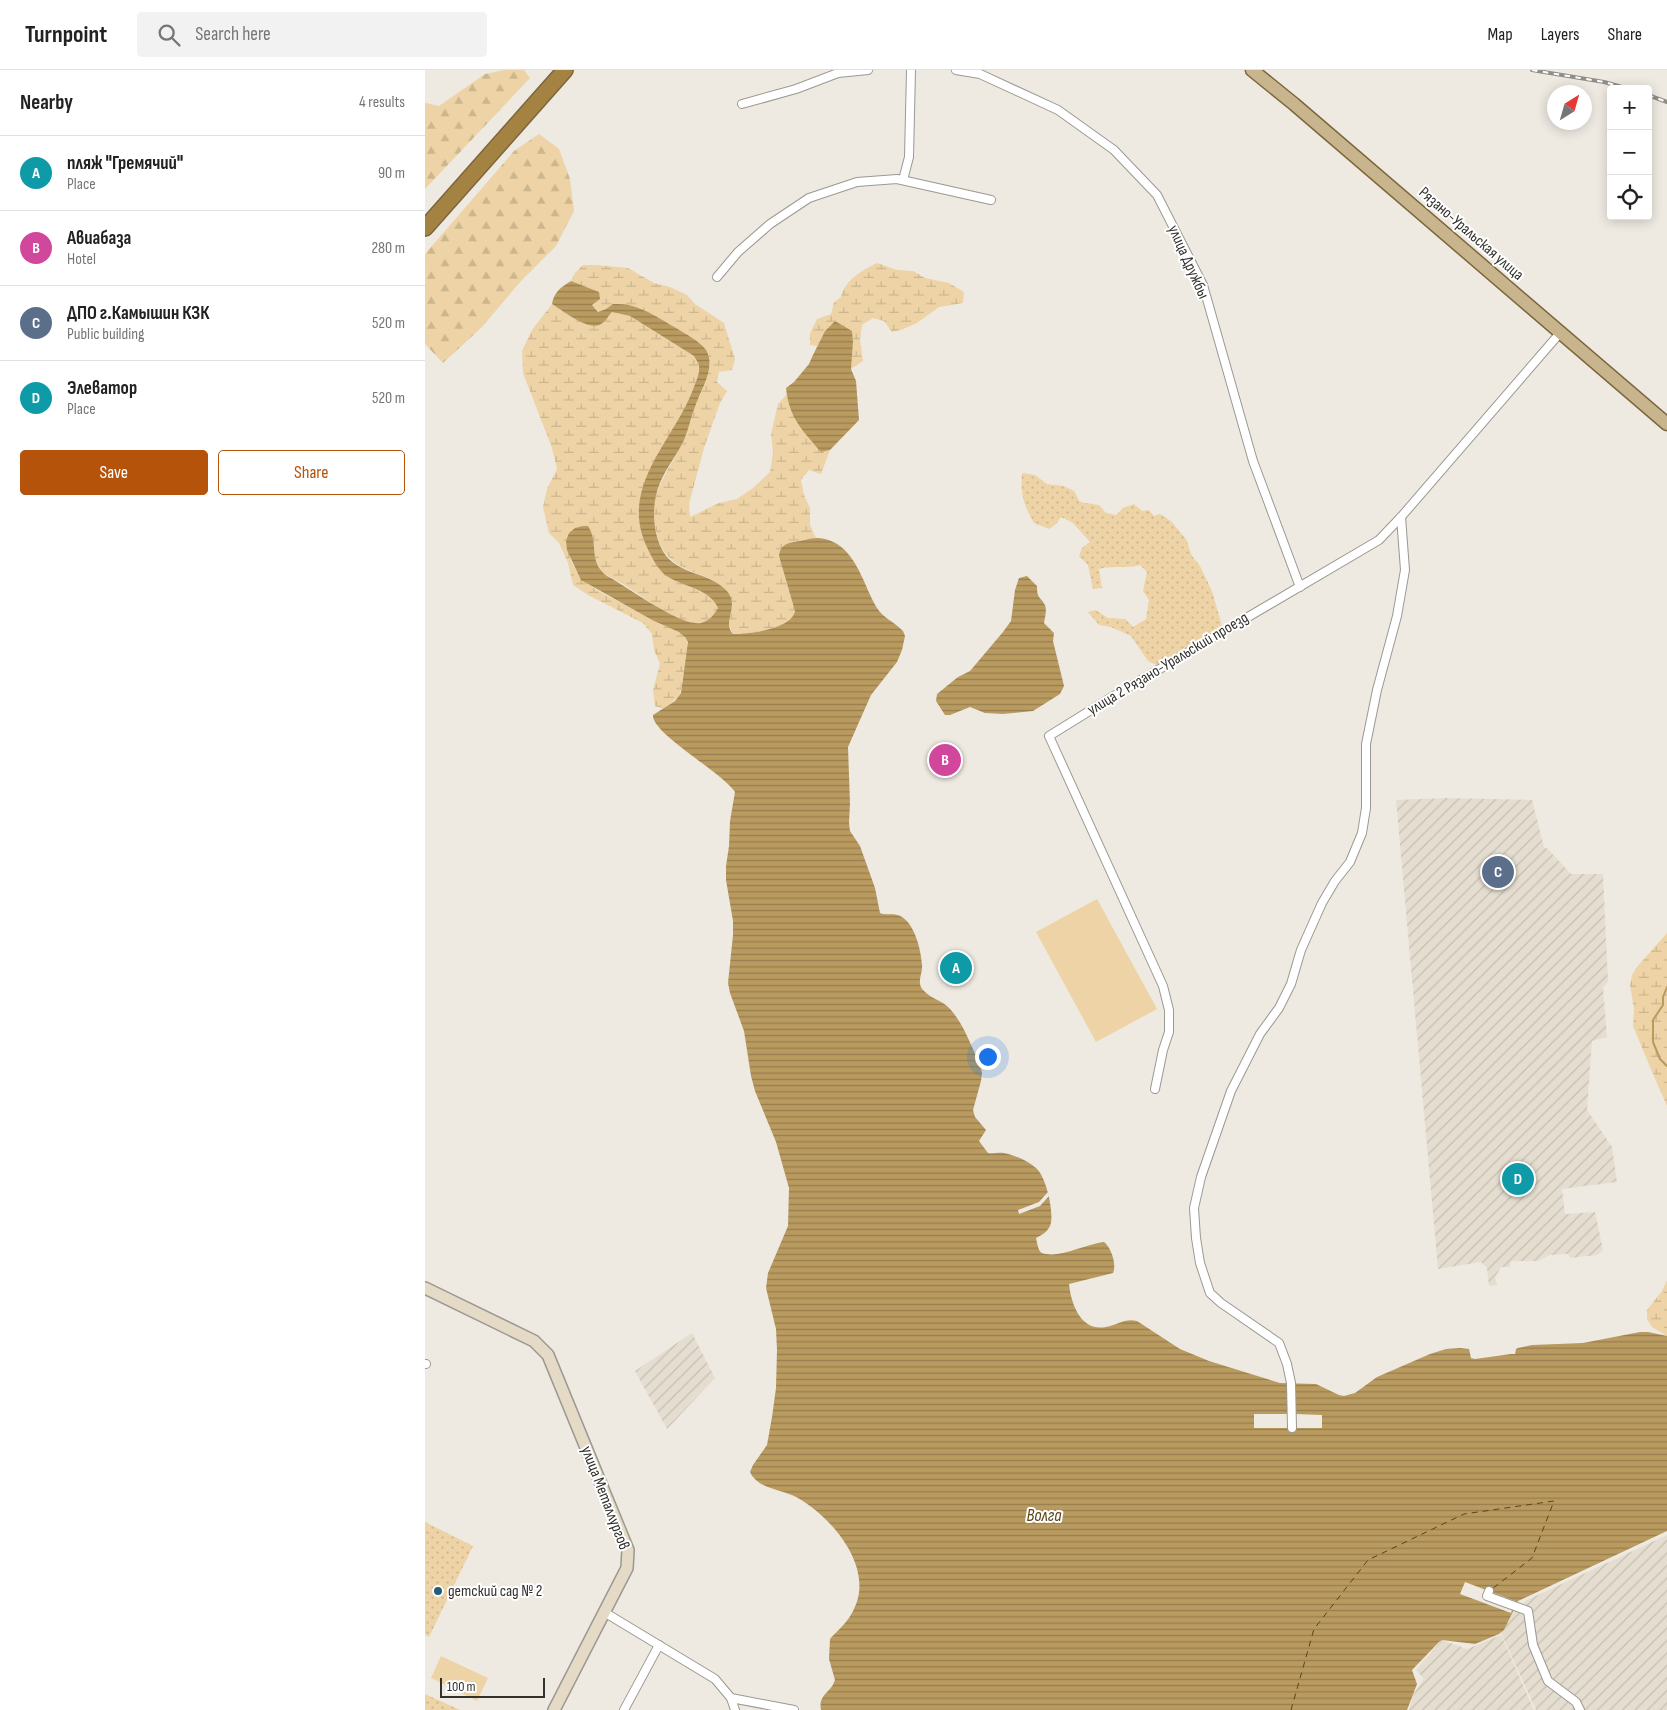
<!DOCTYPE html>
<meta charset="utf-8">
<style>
:root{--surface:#fff;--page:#f2f2f2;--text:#222;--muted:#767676;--line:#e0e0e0;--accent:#b45309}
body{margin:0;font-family:"Sofia Sans Condensed",sans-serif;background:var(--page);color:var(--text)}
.controls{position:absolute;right:15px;top:15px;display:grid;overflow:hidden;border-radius:5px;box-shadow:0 2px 12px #0003}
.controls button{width:45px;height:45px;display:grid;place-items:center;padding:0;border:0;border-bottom:1px solid var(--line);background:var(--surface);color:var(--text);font:25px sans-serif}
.compass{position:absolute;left:1122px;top:15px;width:45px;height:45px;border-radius:50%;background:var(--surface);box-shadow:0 2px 12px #0003;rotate:37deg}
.scale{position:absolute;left:15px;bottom:12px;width:105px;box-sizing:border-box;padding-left:5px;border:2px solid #32312e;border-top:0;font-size:14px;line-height:18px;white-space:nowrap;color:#32312e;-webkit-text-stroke:4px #fff;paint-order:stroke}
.you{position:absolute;left:562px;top:986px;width:18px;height:18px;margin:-12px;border:4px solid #fff;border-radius:50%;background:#1a73e8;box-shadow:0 0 0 8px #1a73e833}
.badge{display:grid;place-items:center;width:32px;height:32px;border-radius:50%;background:var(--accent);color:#fff;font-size:16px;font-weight:700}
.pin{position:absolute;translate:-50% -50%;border:2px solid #fff;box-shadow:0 1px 5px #0006}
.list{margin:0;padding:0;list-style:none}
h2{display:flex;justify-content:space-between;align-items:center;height:65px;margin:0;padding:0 20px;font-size:21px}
h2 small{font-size:16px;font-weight:400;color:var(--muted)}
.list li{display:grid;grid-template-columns:32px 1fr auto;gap:15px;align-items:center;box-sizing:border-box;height:75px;padding:0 20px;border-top:1px solid var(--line)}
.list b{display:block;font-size:19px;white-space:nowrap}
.list p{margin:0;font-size:16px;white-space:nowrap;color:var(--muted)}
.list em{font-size:16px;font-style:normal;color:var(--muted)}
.actions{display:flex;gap:10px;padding:15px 20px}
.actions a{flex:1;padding:11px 0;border:1px solid var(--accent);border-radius:5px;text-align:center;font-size:18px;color:var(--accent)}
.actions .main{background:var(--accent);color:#fff}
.icon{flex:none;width:28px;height:28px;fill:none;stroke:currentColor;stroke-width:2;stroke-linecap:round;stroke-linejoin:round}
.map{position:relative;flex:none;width:1242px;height:1640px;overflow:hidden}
header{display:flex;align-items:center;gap:30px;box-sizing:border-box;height:70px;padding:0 25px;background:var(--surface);border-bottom:1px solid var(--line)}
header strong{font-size:24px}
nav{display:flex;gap:28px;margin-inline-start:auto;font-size:18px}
.search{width:350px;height:45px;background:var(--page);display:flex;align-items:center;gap:12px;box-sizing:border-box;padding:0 18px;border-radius:5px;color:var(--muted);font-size:19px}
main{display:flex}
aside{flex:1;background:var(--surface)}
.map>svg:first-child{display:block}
.industrial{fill:url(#industrial-furrows)}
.grass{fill:url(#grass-dots)}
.forest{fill:url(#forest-firs)}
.wetland{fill:url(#wetland-marsh)}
.pitch{fill:#edd3a5}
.water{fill:url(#water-rules)}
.pier{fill:#eeeae2}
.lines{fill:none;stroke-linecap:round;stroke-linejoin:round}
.stream{stroke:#b99a5f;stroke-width:2}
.ferry{stroke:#5b4516;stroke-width:1;stroke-dasharray:6 5;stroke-linecap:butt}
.street-casing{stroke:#9c9892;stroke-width:10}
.secondary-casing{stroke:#9c9892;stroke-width:14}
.primary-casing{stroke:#7c663b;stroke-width:15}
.highway-casing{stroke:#7c663b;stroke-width:18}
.street{stroke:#fff;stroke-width:8}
.secondary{stroke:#e4dac6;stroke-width:11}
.primary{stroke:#c8b58e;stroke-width:12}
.highway{stroke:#a48342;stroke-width:15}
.rail-casing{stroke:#908e88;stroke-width:4}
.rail{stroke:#fff;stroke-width:2;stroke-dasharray:5.5;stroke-linecap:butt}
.poi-dot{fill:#255c77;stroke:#fff;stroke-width:2}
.labels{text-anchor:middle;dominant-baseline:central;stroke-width:4;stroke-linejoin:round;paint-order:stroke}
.street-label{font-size:16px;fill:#32312e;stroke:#fff}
.poi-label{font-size:16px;fill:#32312e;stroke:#fff;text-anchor:start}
.water-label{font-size:18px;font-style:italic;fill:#5b4516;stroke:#fff}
</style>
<header>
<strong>Turnpoint</strong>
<div class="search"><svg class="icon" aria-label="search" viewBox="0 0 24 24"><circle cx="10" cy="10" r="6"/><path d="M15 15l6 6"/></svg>Search here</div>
<nav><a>Map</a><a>Layers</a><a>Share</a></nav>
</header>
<main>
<aside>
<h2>Nearby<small>4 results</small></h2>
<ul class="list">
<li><span class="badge" style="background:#0f9aa8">A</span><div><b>пляж &quot;Гремячий&quot;</b><p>Place</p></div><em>90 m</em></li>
<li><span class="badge" style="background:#d1479c">B</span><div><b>Авиабаза</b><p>Hotel</p></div><em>280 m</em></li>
<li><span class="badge" style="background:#5c6f8a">C</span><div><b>ДПО г.Камышин КЗК</b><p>Public building</p></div><em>520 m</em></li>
<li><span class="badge" style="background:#0f9aa8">D</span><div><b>Элеватор</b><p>Place</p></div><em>520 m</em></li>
</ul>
<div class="actions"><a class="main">Save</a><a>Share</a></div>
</aside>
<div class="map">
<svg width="1242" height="1640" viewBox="0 0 1242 1640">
<defs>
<pattern id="industrial-furrows" width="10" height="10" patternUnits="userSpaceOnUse" patternTransform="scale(1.25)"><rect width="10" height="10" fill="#e5ded0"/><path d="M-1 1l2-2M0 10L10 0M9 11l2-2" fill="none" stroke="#c5bfb3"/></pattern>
<pattern id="grass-dots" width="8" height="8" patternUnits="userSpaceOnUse" patternTransform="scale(1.25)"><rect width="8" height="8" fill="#edd3a5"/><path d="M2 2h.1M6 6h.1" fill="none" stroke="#ccb68e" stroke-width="1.8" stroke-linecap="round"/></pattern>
<pattern id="forest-firs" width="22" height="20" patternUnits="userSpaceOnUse" patternTransform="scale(1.25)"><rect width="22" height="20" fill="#edd3a5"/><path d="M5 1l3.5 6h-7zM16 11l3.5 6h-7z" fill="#ccb68e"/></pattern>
<pattern id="wetland-marsh" width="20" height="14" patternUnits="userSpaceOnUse" patternTransform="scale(1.25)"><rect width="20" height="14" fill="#edd3a5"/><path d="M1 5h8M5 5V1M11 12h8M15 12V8" fill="none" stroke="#ccb68e"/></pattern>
<pattern id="water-rules" width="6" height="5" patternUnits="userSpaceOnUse" patternTransform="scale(1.25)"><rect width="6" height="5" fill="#b99a5f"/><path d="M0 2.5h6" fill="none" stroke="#977e4f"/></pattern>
</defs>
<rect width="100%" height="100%" fill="#eeeae2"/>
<g class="industrial">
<polygon points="1023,728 1107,730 1119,777 1123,779 1146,804 1178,804 1183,912 1178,917 1182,967 1167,971 1162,1040 1187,1077 1192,1112 1137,1119 1140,1144 1170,1142 1178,1180 1172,1185 1145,1188 1143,1184 1125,1185 1113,1191 1086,1191 1085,1197 1076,1197 1070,1207 1072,1215 1064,1216 1062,1198 1056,1192 1013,1199 971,730"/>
<polygon points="267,1263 290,1308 242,1359 210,1301"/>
<polygon points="1242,1465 1242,1640 1111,1640 1076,1563 1087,1543 1102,1530"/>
<polygon points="1076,1565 1109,1640 984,1640 987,1626 999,1609 991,1600 1017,1570 1042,1579"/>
</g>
<g class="grass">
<path d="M597,403L610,405L622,414L639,416L649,421L655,432L674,435L681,443L691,445L698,438L709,434L717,441L724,440L729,446L735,444L746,451L761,469L767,486L775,496L787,521L797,556L731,595L723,591L706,566L686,557L674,555L663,542L671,540L683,548L700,549L708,557L721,549L724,530L718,521L722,502L715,495C702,499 688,495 674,499L677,518L668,519L663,495L654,486L657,478L665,472L648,453L636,447L631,454L624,459L609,453C599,435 595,424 597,403Z"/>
<polygon points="0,1452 48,1476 4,1567 0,1565"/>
<polygon points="0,1624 35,1640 0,1640"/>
</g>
<g class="forest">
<polygon points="80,0 99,0 105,8 0,119 0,33 14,36 60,4"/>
<polygon points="114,64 134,79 145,109 149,141 131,176 96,211 57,257 18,293 0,274 0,184 89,81"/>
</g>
<g class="wetland">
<path d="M452,193L472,200L488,201L500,208L524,213L539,222L538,233L514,237L492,253L476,260L467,262L459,251L448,248L437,255L435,270L438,291L426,299L428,272L427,261L410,251L400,261L392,276L385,275V263L392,249L406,244L409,232L416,227C420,210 436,201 452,193Z"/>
<path d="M158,195H171L203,198L229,213L245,217L262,225L270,234L299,253L310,289L307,300L294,302L292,312L302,321L295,333L279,378L264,434L265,447L294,433L312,429L328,418L345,402L348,382L346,364L353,334L362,324L364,333L396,382L405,380L396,404L384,400L376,410L379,425L385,438V455L391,468L363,473L354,486L370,541C369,545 368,548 364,551C353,560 323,564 309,564C296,551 317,535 300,519C286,504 258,504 242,485C237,480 234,472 232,465C220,424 244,403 259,369C264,358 266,345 271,334C273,328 277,322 279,316C282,310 283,302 285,294L188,234L181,240L174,242L167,235L174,222L146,211L150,203Z"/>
<path d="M127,234L150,249L176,254L187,242L205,246L269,286C271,288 274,293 274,296C275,304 270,315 267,322C251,366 203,411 216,461C219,473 230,496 240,504C255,517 285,518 293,538C289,545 284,551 276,553C256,557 217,526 201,516C192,510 182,506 174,500L170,492L169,473L141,471C148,514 173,521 207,538C217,544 227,550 237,555C245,558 259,561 262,571C265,580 260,592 259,601C254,625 261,622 238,639L230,636L228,620L235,594L229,580L227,564L218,553L163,525L148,515L143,493L134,473L124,463L118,437L122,419L132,399L127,378L98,303L97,281L107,260Z"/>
<polygon points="1242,863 1242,1036 1225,997 1208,956 1209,939 1205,915 1207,905 1212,897"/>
<polygon points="1242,1210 1242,1266 1227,1257 1222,1249 1222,1240 1237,1221"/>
</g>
<g class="pitch">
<polygon points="672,829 732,939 671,972 611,862"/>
<polygon points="16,1586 63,1608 52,1631 6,1608"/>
</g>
<g class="water">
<path d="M146,211L174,222L175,229L167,235L173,242L181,239L188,234C194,234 201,234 207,236C222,240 237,250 251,258C259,263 276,272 281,280C291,297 277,318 271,334C266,346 264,358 259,370C252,385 241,398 235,413C226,434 227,463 239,483C253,504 284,503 300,519C317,535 296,551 308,564C324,564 367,559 370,541L354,486C355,476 361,473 369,472C377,471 385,468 392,468C430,470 437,513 452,538C458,548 471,553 478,561L480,566L477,580L472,592L446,625L423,677L425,733L424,753L425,761L435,776L450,818L455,843C461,846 470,842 477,847C490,855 496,880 497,895C498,904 491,912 498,920C506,929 519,931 526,940C539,955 546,976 555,994L557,1003L556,1011L548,1040L550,1047L561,1060L554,1071L563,1083C569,1084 573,1082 579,1083C589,1085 603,1091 611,1098C621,1106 630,1144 625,1156C622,1162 617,1165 611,1168C612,1172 613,1181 617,1183C634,1189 660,1174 679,1172C686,1177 692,1195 688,1203L644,1214C646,1234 656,1262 681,1257C692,1255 700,1248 712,1251L755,1279L784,1291L855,1313L891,1314L914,1325L919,1326L930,1323L952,1307L1005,1284L1021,1279L1035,1278L1044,1279L1046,1288L1050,1289L1086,1284H1090L1091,1279L1093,1278L1107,1275L1158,1273L1215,1262H1223L1242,1266V1461L1093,1531L1079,1560L1074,1564L1050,1574L1017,1570L1014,1572L987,1600L992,1614L982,1640H396C393,1624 406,1623 410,1610L404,1589L405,1569C413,1560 424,1551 429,1539C450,1497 406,1446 371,1427C355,1419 333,1419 325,1402L328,1395L342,1375L347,1347L351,1318L352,1280L351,1259L341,1218L343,1203L363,1156L364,1118L351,1072L330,1021L326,1006L319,961L305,923L303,913L308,865V851L301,810V796L304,776L305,751L310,722C298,703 226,663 228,645L250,631L256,623L263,572L260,567L254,562L229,551L156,510L142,480L141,471L144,463L150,458L158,456H163C175,475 162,491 182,506C202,516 255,557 276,553C284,551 289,545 293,538C284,517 255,517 239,504C230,496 219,473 216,461C203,409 250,366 267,322C270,314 275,304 274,296C274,293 270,288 269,286L205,246L187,242C184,245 180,252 176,254C164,262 137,240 127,234C129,222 136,217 146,211Z"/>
<path d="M410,251L427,261L428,272L426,299L431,311L434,350L405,380L396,382C378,361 364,348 361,318L369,312L384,294L388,285L400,261Z"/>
<path d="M602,506L612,516C612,529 615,526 620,535C622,541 620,547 619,553L629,563L628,571L639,616L635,624L608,641L578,644L560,643L545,637L525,645H520L511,631L512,624L533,607L545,601L578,562L586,551L590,520L594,508Z"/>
</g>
<g class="pier">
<polygon points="623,1122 624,1126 615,1136 594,1144 593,1140 614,1132"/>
<polygon points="863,1313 871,1313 871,1344 897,1345 897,1358 829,1358 829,1344 863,1344"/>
<polygon points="1040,1512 1090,1531 1086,1543 1035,1524"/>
</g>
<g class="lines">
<polyline class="stream" points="1242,917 1238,927 1238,935 1228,950 1228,972 1235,989 1242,996"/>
<polyline class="ferry" points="866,1640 889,1559 943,1490 1039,1444 1129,1431 1107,1488 1067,1519"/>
<defs>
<g id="street">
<polyline points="531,0 555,4 633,40 689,80 732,125 778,215 828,391 875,517"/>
<polyline points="317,34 371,19 413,3 443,0"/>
<polyline points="478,110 484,87 486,0"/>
<polyline points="292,207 313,182 345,154 384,128 432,112 472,109 566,130"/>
<polyline points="730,1019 738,980 744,962 744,940 738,916 624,666 687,627 954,470 976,447 1135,263"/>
<polyline points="0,1294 1,1294"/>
<polyline points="867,1358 866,1313 862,1294 854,1273 796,1233 785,1223 775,1193 771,1168 769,1138 776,1107 806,1021 835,964 854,938 866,914 876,880 897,833 910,811 925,792 937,763 941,738 941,674 952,620 972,546 980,500 976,447"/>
<polyline points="1064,1521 1062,1526 1103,1541 1108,1575 1123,1611 1151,1632 1155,1640"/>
<polyline points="179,1542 290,1609 306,1628 369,1640"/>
<polyline points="306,1628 310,1640"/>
<polyline points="199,1640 234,1575"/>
</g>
<polyline id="secondary" points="0,1218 109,1271 123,1285 203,1480 202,1498 129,1640"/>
<polyline id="primary" points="827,0 869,34 1242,354"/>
<polyline id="highway" points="0,158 140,0"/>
</defs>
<use href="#street" class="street-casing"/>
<use href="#secondary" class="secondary-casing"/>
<use href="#primary" class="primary-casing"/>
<use href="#highway" class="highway-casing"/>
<use href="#street" class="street"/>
<use href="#secondary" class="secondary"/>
<use href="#primary" class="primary"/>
<use href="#highway" class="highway"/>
<defs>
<g id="rail">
<polyline points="1107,0 1179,12 1204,19"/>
<polyline points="1223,25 1242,32"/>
</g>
</defs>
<use href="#rail" class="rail-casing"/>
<use href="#rail" class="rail"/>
</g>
<circle class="poi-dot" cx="13" cy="1521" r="5"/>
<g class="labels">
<g class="street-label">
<text transform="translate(1046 164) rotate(41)">Рязано-Уральская улица</text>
<text transform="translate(763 192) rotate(66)">улица Дружбы</text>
<text transform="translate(743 594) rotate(-31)">улица 2 Рязано-Уральский проезд</text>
<text transform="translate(180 1428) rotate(69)">улица Металлургов</text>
</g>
<g class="poi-label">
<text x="23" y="1521">детский сад № 2</text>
</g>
<g class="water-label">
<text x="619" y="1445">Волга</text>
</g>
</g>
</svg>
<div class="controls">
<button>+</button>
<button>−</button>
<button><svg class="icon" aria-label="locate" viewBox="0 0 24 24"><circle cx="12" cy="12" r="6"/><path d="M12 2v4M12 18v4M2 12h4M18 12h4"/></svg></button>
</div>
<svg class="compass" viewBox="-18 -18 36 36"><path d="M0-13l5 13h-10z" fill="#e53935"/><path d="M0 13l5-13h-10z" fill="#767676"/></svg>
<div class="scale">100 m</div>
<div class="you"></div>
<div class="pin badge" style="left:531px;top:898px;background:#0f9aa8">A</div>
<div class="pin badge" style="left:520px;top:690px;background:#d1479c">B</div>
<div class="pin badge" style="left:1073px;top:802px;background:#5c6f8a">C</div>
<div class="pin badge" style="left:1093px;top:1109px;background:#0f9aa8">D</div>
</div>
</main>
